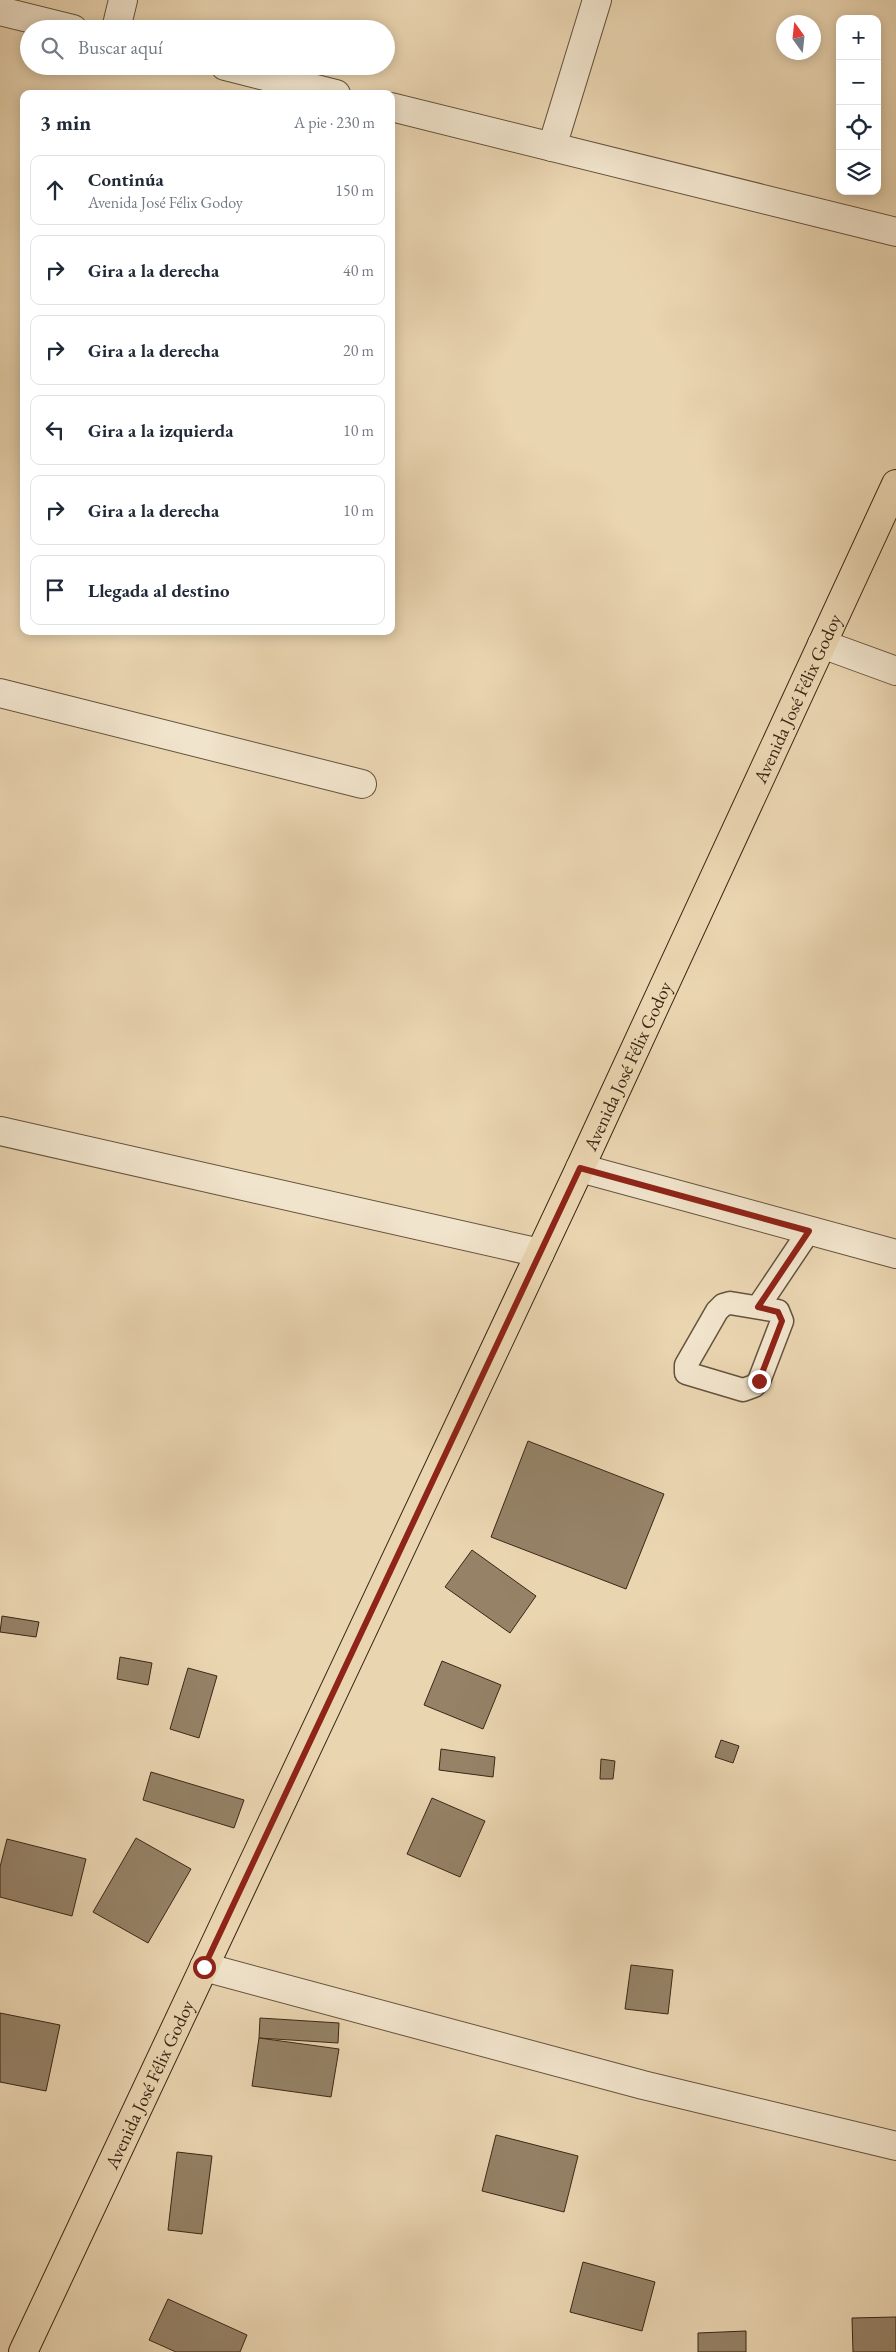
<!DOCTYPE html>
<html lang="es">
<meta charset="utf-8">
<style>
:root{--surface:#fff;--page:#f6f6f7;--text:#1f2937;--muted:#747a83;--line:#e0e1e3}
body{margin:0;font-family:"EB Garamond",serif;background:var(--page);color:var(--text)}
.controls{position:absolute;right:15px;top:15px;display:grid;overflow:hidden;border-radius:10px;box-shadow:0 2px 12px #0003}
.controls button{width:45px;height:45px;display:grid;place-items:center;padding:0;border:0;border-bottom:1px solid var(--line);background:var(--surface);color:var(--text);font:25px sans-serif}
.compass{position:absolute;left:776px;top:15px;width:45px;height:45px;border-radius:50%;background:var(--surface);box-shadow:0 2px 12px #0003;rotate:345deg}
.stop{position:absolute;width:15px;height:15px;margin:-11px;border:4px solid #8f2418;border-radius:50%;background:#fff}
.stop.end{background:#8f2418;border-color:#fff;box-shadow:0 1px 5px #0008}
.list{margin:0;padding:0;list-style:none}
h2{display:flex;justify-content:space-between;align-items:center;height:65px;margin:0;padding:0 20px;font-size:21px}
h2 small{font-size:16px;font-weight:400;color:var(--muted)}
.list li{display:grid;grid-template-columns:32px 1fr auto;gap:15px;align-items:center;box-sizing:border-box;height:70px;margin:0 10px 10px;padding:0 10px;border:1px solid var(--line);border-radius:10px}
.list b{display:block;font-size:19px;white-space:nowrap}
.list p{margin:0;font-size:16px;white-space:nowrap;color:var(--muted)}
.list em{font-size:16px;font-style:normal;color:var(--muted)}
.icon{flex:none;width:28px;height:28px;fill:none;stroke:currentColor;stroke-width:2;stroke-linecap:round;stroke-linejoin:round}
.map{position:relative;flex:none;width:896px;height:2352px;overflow:hidden}
.search{position:absolute;background:var(--surface);box-shadow:0 2px 12px #0003;left:20px;top:20px;width:375px;height:55px;display:flex;align-items:center;gap:12px;box-sizing:border-box;padding:0 18px;border-radius:28px;color:var(--muted);font-size:19px}
.panel{position:absolute;background:var(--surface);box-shadow:0 2px 12px #0003;left:20px;top:90px;width:375px;height:545px;border-radius:10px}
.map>svg:first-child{display:block}
.building{fill:#958267;stroke:#392816}
.lines{fill:none;stroke-linecap:round;stroke-linejoin:round}
.lane-casing{stroke:#65533d;stroke-width:25}
.street-casing{stroke:#65533d;stroke-width:30}
.primary-casing{stroke:#392816;stroke-width:30}
.lane{stroke:#f1e4cc;stroke-width:22}
.street{stroke:#f1e4cc;stroke-width:28}
.primary{stroke:#ead5b1;stroke-width:28}
.route{stroke:#8f2418;stroke-width:6}
.labels{text-anchor:middle;dominant-baseline:central;stroke-width:4;stroke-linejoin:round;paint-order:stroke}
.street-label{font-size:19px;fill:#392816;stroke:#f1e4cc}
</style>
<div class="map">
<svg width="896" height="2352" viewBox="0 0 896 2352">
<rect width="100%" height="100%" fill="#ead5b1"/>
<filter id="stains"><feTurbulence type="fractalNoise" baseFrequency=".004" numOctaves="4"/><feColorMatrix values="0 0 0 0 .2 0 0 0 0 .09 0 0 0 0 .02 0 0 0 .5 -.17"/></filter>
<radialGradient id="worn" r=".72"><stop offset=".6" stop-color="#630" stop-opacity="0"/><stop offset="1" stop-color="#630" stop-opacity=".3"/></radialGradient>
<g class="building">
<polygon points="528,1441 664,1494 626,1589 491,1537"/>
<polygon points="472,1550 536,1596 510,1633 445,1587"/>
<polygon points="2,1616 39,1622 36,1637 0,1632"/>
<polygon points="120,1657 152,1663 148,1685 117,1679"/>
<polygon points="442,1661 501,1685 483,1729 424,1705"/>
<polygon points="188,1668 217,1676 199,1738 170,1729"/>
<polygon points="721,1740 739,1746 733,1763 715,1757"/>
<polygon points="441,1749 495,1757 493,1777 439,1770"/>
<polygon points="601,1759 615,1761 613,1779 600,1779"/>
<polygon points="151,1772 244,1800 234,1828 143,1800"/>
<polygon points="432,1798 485,1821 460,1877 407,1854"/>
<polygon points="136,1838 191,1869 148,1943 93,1912"/>
<polygon points="7,1839 86,1859 72,1916 0,1897 0,1867"/>
<polygon points="631,1965 673,1970 668,2014 625,2009"/>
<polygon points="0,2013 60,2025 46,2091 0,2082"/>
<polygon points="260,2018 339,2023 338,2043 259,2038"/>
<polygon points="259,2038 339,2049 331,2097 252,2086"/>
<polygon points="496,2135 578,2156 564,2212 482,2191"/>
<polygon points="177,2152 212,2156 202,2234 168,2230"/>
<polygon points="583,2262 655,2282 642,2331 570,2312"/>
<polygon points="168,2299 247,2335 240,2352 176,2352 149,2340"/>
<polygon points="896,2317 896,2352 853,2352 852,2318"/>
<polygon points="746,2331 746,2352 698,2352 698,2333"/>
</g>
<g class="lines">
<defs>
<g id="lane">
<polygon points="730,1303 778,1311 782,1321 759,1381 754,1386 743,1390 686,1373 686,1365 717,1311 723,1305"/>
<polyline points="758,1307 809,1231"/>
</g>
<g id="street">
<polyline points="0,11 73,29"/>
<polyline points="116,29 123,0"/>
<polyline points="225,66 336,94"/>
<polyline points="391,107 896,232"/>
<polyline points="552,147 597,0"/>
<polyline points="822,644 896,671"/>
<polyline points="0,693 362,784"/>
<polyline points="0,1131 540,1253"/>
<polyline points="580,1168 896,1254"/>
<polyline points="204,1967 643,2085 896,2146"/>
</g>
<g id="primary">
<path id="s1" d="M23,2352L580,1168L896,484"/>
</g>
</defs>
<use href="#lane" class="lane-casing"/>
<use href="#street" class="street-casing"/>
<use href="#primary" class="primary-casing"/>
<use href="#lane" class="lane"/>
<use href="#street" class="street"/>
<use href="#primary" class="primary"/>
</g>
<g class="lines">
<polyline class="route" points="204,1967 580,1168 809,1231 758,1307 778,1312 782,1321 759,1381"/>
</g>
<g class="labels">
<g class="street-label">
<text stroke="none"><textPath href="#s1" startOffset="1826">Avenida José Félix Godoy</textPath></text>
<text stroke="none"><textPath href="#s1" startOffset="1421">Avenida José Félix Godoy</textPath></text>
<text stroke="none"><textPath href="#s1" startOffset="296">Avenida José Félix Godoy</textPath></text>
</g>
</g>
<rect width="100%" height="100%" filter="url(#stains)"/>
<rect width="100%" height="100%" fill="url(#worn)"/>
</svg>
<div class="controls">
<button>+</button>
<button>−</button>
<button><svg class="icon" aria-label="locate" viewBox="0 0 24 24"><circle cx="12" cy="12" r="6"/><path d="M12 2v4M12 18v4M2 12h4M18 12h4"/></svg></button>
<button><svg class="icon" aria-label="layers" viewBox="0 0 24 24"><path d="M12 4l9 5-9 5-9-5zM3 14l9 5 9-5"/></svg></button>
</div>
<svg class="compass" viewBox="-18 -18 36 36"><path d="M0-13l5 13h-10z" fill="#e53935"/><path d="M0 13l5-13h-10z" fill="#747a83"/></svg>
<div class="stop" style="left:204px;top:1967px"></div>
<div class="stop end" style="left:759px;top:1381px"></div>
<div class="search"><svg class="icon" aria-label="search" viewBox="0 0 24 24"><circle cx="10" cy="10" r="6"/><path d="M15 15l6 6"/></svg>Buscar aquí</div>
<section class="panel">
<h2>3 min<small>A pie · 230 m</small></h2>
<ul class="list">
<li><svg class="icon" aria-label="ahead" viewBox="0 0 24 24"><path d="M12 20V5M6 11l6-6 6 6"/></svg><div><b>Continúa</b><p>Avenida José Félix Godoy</p></div><em>150 m</em></li>
<li><svg class="icon" aria-label="right" viewBox="0 0 24 24"><path d="M7 20v-9h11M14 6l5 5-5 5"/></svg><div><b>Gira a la derecha</b></div><em>40 m</em></li>
<li><svg class="icon" aria-label="right" viewBox="0 0 24 24"><path d="M7 20v-9h11M14 6l5 5-5 5"/></svg><div><b>Gira a la derecha</b></div><em>20 m</em></li>
<li><svg class="icon" aria-label="left" viewBox="0 0 24 24"><path d="M17 20v-9H6M10 6l-5 5 5 5"/></svg><div><b>Gira a la izquierda</b></div><em>10 m</em></li>
<li><svg class="icon" aria-label="right" viewBox="0 0 24 24"><path d="M7 20v-9h11M14 6l5 5-5 5"/></svg><div><b>Gira a la derecha</b></div><em>10 m</em></li>
<li><svg class="icon" aria-label="arrive" viewBox="0 0 24 24"><path d="M6 21V4h12l-3 4 3 4H6"/></svg><div><b>Llegada al destino</b></div></li>
</ul>
</section>
</div>
